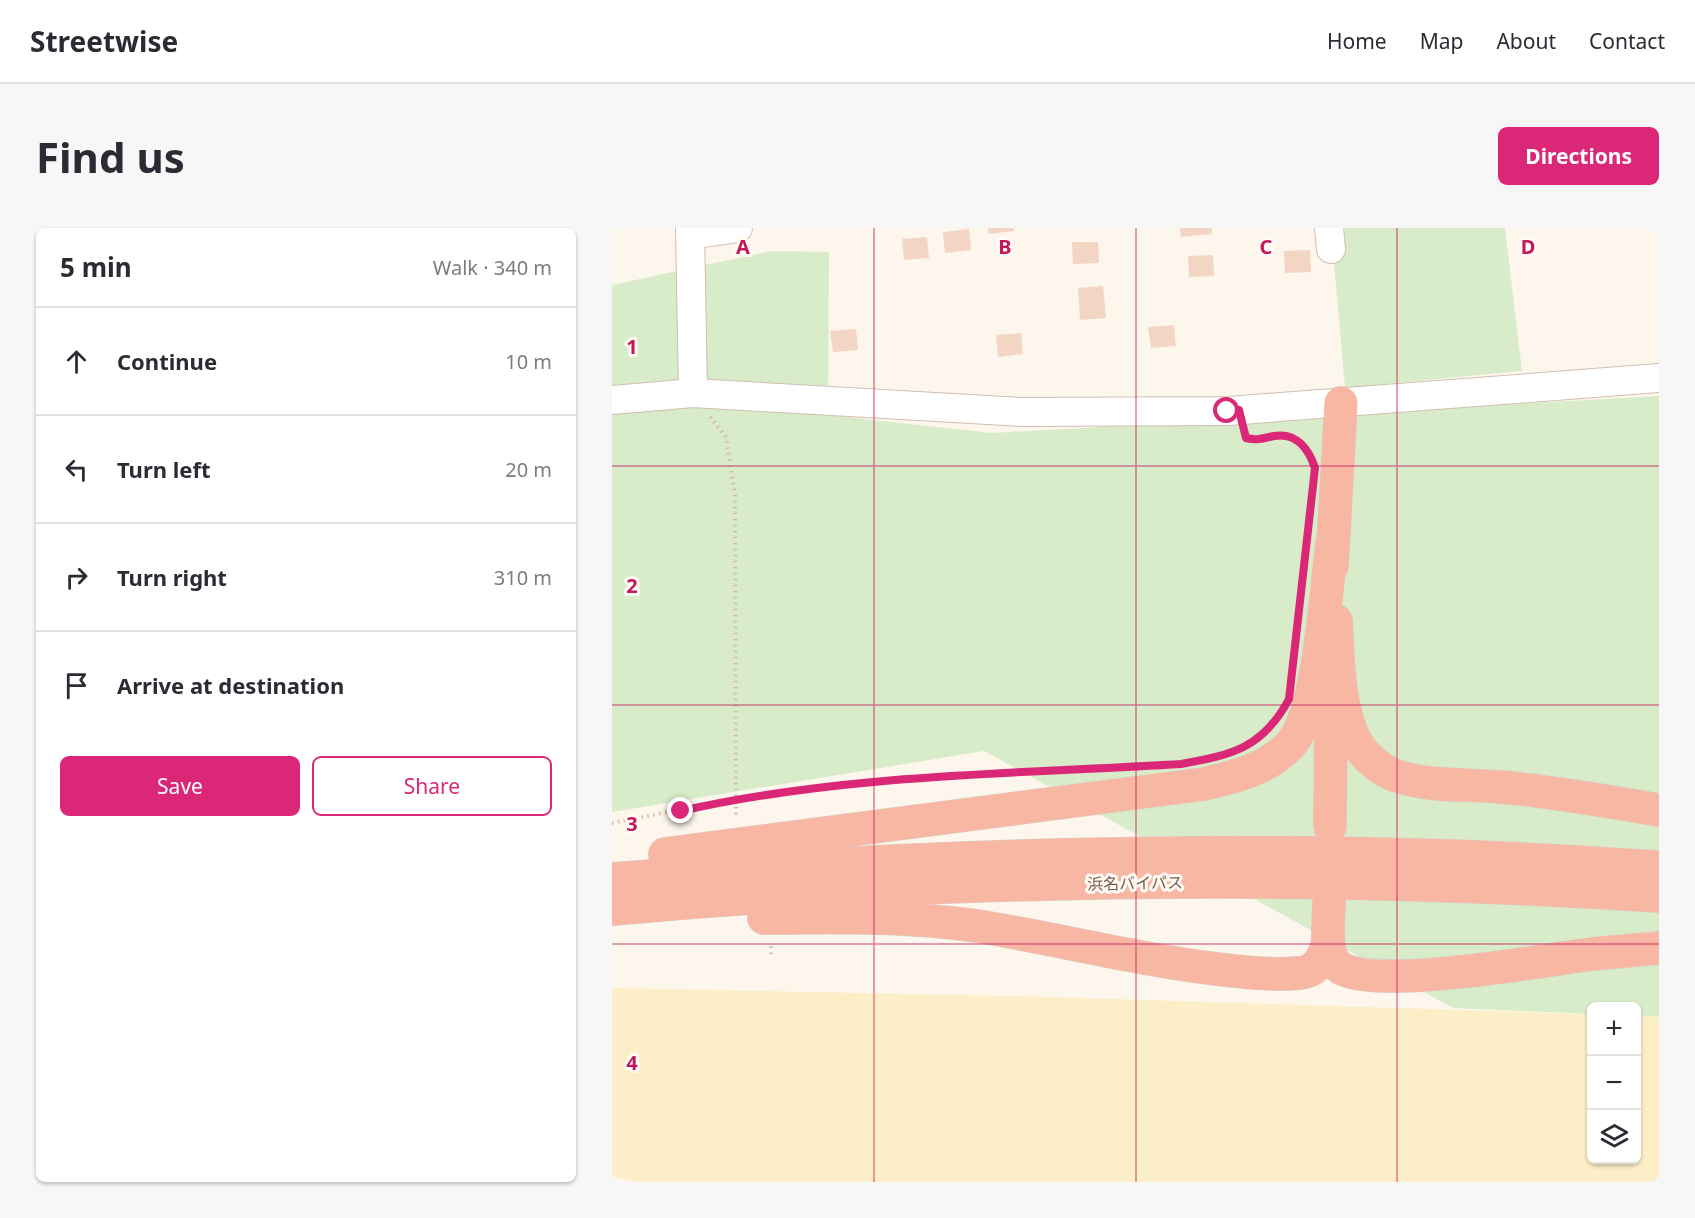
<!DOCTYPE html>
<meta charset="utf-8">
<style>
:root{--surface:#fff;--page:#f7f7f7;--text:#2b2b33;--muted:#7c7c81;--line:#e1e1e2;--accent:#db2777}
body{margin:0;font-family:"Noto Sans","Noto Sans JP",sans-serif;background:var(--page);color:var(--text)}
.controls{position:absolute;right:18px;bottom:18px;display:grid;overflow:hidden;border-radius:9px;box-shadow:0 2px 4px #0004}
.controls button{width:54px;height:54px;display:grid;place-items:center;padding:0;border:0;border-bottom:2px solid var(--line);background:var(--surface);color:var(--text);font:30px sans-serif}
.stop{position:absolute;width:18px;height:18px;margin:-14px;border:4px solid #db2777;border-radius:50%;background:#fff}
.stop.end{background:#db2777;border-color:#fff;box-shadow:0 2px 6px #0008}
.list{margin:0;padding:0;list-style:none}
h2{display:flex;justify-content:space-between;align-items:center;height:78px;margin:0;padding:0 24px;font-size:26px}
h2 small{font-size:20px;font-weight:400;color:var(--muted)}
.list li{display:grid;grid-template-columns:39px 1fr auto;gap:18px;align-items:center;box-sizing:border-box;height:108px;padding:0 24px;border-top:2px solid var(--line)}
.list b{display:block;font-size:22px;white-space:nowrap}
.list em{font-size:20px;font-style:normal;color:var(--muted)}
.actions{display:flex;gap:12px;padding:18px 24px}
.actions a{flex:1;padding:14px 0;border:2px solid var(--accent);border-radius:9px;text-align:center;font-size:21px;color:var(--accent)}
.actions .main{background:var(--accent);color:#fff}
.icon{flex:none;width:33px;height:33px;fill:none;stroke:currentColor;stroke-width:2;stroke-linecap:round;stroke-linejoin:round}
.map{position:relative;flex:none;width:1047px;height:954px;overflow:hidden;border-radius:9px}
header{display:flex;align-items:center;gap:36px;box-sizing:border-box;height:84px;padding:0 30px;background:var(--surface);border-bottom:2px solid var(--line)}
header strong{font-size:28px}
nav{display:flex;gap:33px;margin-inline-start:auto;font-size:21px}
.intro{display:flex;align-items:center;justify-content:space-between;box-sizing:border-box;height:144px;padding:0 36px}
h1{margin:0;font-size:42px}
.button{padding:15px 27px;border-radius:9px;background:var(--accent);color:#fff;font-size:21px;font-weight:700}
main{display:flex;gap:36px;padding:0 36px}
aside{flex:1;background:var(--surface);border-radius:9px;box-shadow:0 2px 4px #0004}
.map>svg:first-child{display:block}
.green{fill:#d8ecc9}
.sand{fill:#fcefc7}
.building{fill:#f3d5c3}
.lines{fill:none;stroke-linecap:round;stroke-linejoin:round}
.minor-casing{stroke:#d1beb0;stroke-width:30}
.highway-casing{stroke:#dad1cd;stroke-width:34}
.path{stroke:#d9b8a5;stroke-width:4;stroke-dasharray:1.5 4.5;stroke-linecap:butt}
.minor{stroke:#fff;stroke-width:28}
.highway{stroke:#f7b7a3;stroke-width:33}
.route{stroke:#db2777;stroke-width:8}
.grid{fill:none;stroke:#c2185b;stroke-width:1.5;stroke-opacity:0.55}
.labels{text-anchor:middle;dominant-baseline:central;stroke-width:6;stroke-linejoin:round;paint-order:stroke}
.street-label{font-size:16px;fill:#7a5c4d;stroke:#fffaf3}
.grid-label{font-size:20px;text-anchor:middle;font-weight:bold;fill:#c2185b;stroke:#fffaf3;stroke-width:6;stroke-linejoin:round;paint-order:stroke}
</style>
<header>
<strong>Streetwise</strong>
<nav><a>Home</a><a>Map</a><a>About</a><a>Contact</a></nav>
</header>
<div class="intro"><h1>Find us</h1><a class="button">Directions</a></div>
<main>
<aside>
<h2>5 min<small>Walk · 340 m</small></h2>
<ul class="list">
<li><svg class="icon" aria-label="ahead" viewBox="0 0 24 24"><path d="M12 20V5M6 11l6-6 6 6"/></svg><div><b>Continue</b></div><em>10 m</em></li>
<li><svg class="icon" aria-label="left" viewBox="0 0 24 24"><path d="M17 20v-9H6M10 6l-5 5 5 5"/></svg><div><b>Turn left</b></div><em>20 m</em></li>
<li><svg class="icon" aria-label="right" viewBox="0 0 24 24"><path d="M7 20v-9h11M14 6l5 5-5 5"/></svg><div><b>Turn right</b></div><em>310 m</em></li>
<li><svg class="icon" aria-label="arrive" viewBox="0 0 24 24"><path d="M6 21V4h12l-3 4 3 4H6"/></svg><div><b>Arrive at destination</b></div></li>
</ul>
<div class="actions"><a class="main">Save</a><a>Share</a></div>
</aside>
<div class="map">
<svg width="1047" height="954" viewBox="0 0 1047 954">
<rect width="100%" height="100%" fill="#fdf6ec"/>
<g class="green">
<polygon points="719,0 893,0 910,143 733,160"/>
<polygon points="159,23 217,24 216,187 380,205 1047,168 1047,789 1025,788 1024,778 980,778 979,786 841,780 372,523 0,584 0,57"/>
</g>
<polygon class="sand" points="0,760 438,769 979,786 980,932 1024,932 1025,788 1047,789 1047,954 26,954 0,949"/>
<g class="building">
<polygon points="376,0 402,0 402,3 377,6"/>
<polygon points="568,0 600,0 600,6 569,9"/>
<polygon points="357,1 359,22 333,25 331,4"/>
<polygon points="315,9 317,30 292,32 290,11"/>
<polygon points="460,14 486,14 487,35 461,36"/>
<polygon points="698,22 699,44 673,45 672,23"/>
<polygon points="601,27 602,48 577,49 576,28"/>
<polygon points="491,58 494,90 468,92 466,60"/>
<polygon points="562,97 564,118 539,120 536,99"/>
<polygon points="244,101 246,122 221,124 218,103"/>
<polygon points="409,105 411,126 386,129 384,107"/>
</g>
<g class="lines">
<defs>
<g id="minor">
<polyline points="78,0 81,165"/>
<polyline points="717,0 719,21"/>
<polyline points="78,7 126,0"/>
<polyline points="0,172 81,165 409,184 616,183 1047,150"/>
</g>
<g id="highway">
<polyline points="720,338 729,175"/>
<path d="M724,393C726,431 726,479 744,514C752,528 769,543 785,548C817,559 855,556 889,559C942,564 994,573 1047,582"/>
<polyline points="718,598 719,468"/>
<path d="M53,626L592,556C625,548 654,542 678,517C707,487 714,361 720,316"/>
<path d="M0,651C278,629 557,619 837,628C907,630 977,635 1047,639"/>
<path d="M717,676C717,694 711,725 726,738C754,763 924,734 965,728C992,724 1020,723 1047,720"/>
<path d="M0,681C348,649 698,646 1047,668"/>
<path d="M152,690C223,689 295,688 365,698C440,710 514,729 589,739C621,743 656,748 688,745C706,743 712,729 716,714"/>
</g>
</defs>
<use href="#minor" class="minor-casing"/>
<use href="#highway" class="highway-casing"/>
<g class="path">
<polyline points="98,189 114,209 123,267 124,590"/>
<path d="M632,205L634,210C658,216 688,195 700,230"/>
<polyline points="0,595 122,571 293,551 499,540"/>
<polyline points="159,726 159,714"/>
</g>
<use href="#minor" class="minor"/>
<use href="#highway" class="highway"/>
</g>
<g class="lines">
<path class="route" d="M69,583C232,546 402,546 569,536C620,527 651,520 677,471L703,240C697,222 685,204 662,208C651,210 646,213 634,210L627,182L615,183"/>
</g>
<path class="grid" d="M262,0V954M524,0V954M785,0V954M0,238H1047M0,477H1047M0,716H1047"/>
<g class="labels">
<g class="street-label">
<text transform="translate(523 655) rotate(-1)">浜名バイパス</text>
</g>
</g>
<g class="grid-label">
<text x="131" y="26">A</text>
<text x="393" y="26">B</text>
<text x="654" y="26">C</text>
<text x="916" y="26">D</text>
<text x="20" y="126">1</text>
<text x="20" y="365">2</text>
<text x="20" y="603">3</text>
<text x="20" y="842">4</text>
</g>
</svg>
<div class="controls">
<button>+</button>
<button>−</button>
<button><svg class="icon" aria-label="layers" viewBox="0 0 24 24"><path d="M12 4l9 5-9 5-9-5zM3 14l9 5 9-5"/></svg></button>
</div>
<div class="stop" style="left:615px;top:183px"></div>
<div class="stop end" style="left:69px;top:583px"></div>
</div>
</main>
